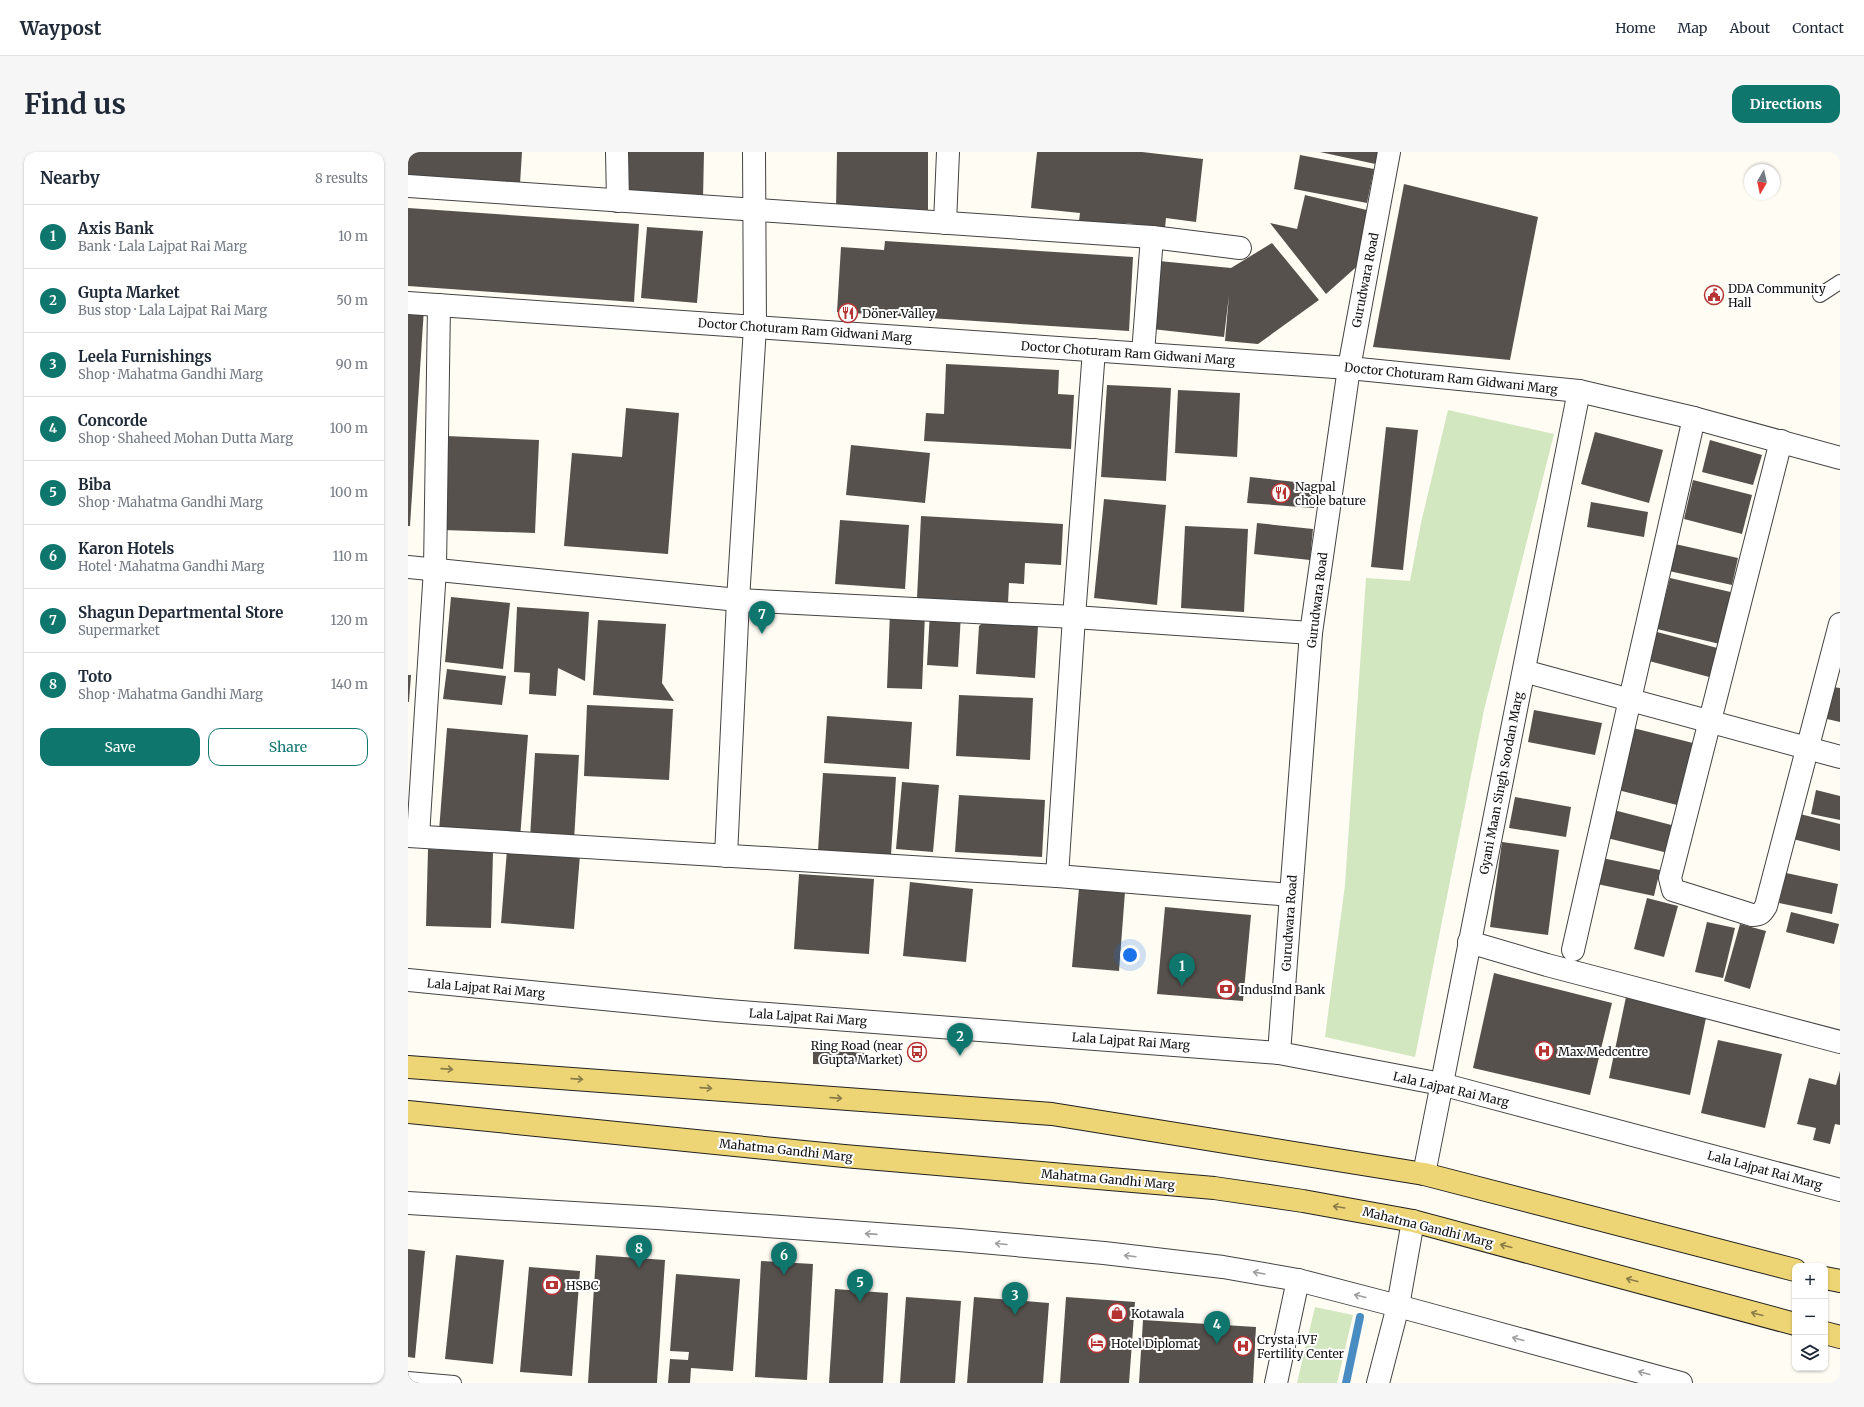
<!DOCTYPE html>
<meta charset="utf-8">
<style>
:root{--surface:#fff;--page:#f6f6f7;--text:#1f2937;--muted:#747a83;--line:#e0e1e3;--accent:#0f766e}
body{margin:0;font-family:Merriweather,serif;background:var(--page);color:var(--text)}
.controls{position:absolute;right:12px;bottom:12px;display:grid;overflow:hidden;border-radius:8px;box-shadow:0 1px 3px #0004}
.controls button{width:36px;height:36px;display:grid;place-items:center;padding:0;border:0;border-bottom:1px solid var(--line);background:var(--surface);color:var(--text);font:20px sans-serif}
.compass{position:absolute;left:1336px;top:12px;width:36px;height:36px;border-radius:50%;background:var(--surface);box-shadow:0 1px 3px #0004;rotate:189deg}
.you{position:absolute;left:722px;top:803px;width:14px;height:14px;margin:-10px;border:3px solid #fff;border-radius:50%;background:#1a73e8;box-shadow:0 0 0 6px #1a73e833}
.badge{display:grid;place-items:center;width:26px;height:26px;border-radius:50%;background:var(--accent);color:#fff;font-size:13px;font-weight:700}
.pin{position:absolute;translate:-50% -33px;filter:drop-shadow(0 1px 2px #0008)}
.pin::after{content:'';position:absolute;top:21px;width:14px;height:12px;background:inherit;clip-path:polygon(0 0,100% 0,50% 100%)}
.list{margin:0;padding:0;list-style:none}
h2{display:flex;justify-content:space-between;align-items:center;height:52px;margin:0;padding:0 16px;font-size:17px}
h2 small{font-size:13px;font-weight:400;color:var(--muted)}
.list li{display:grid;grid-template-columns:26px 1fr auto;gap:12px;align-items:center;box-sizing:border-box;height:64px;padding:0 16px;border-top:1px solid var(--line)}
.list b{display:block;font-size:15px;white-space:nowrap}
.list p{margin:0;font-size:13px;white-space:nowrap;color:var(--muted)}
.list em{font-size:13px;font-style:normal;color:var(--muted)}
.actions{display:flex;gap:8px;padding:12px 16px}
.actions a{flex:1;padding:9px 0;border:1px solid var(--accent);border-radius:12px;text-align:center;font-size:14px;color:var(--accent)}
.actions .main{background:var(--accent);color:#fff}
.icon{flex:none;width:22px;height:22px;fill:none;stroke:currentColor;stroke-width:2;stroke-linecap:round;stroke-linejoin:round}
.map{position:relative;flex:none;width:1432px;height:1231px;overflow:hidden;border-radius:12px}
header{display:flex;align-items:center;gap:24px;box-sizing:border-box;height:56px;padding:0 20px;background:var(--surface);border-bottom:1px solid var(--line)}
header strong{font-size:19px}
nav{display:flex;gap:22px;margin-inline-start:auto;font-size:14px}
.intro{display:flex;align-items:center;justify-content:space-between;box-sizing:border-box;height:96px;padding:0 24px}
h1{margin:0;font-size:28px}
.button{padding:10px 18px;border-radius:12px;background:var(--accent);color:#fff;font-size:14px;font-weight:700}
main{display:flex;gap:24px;padding:0 24px}
aside{flex:1;background:var(--surface);border-radius:12px;box-shadow:0 1px 3px #0004}
.map>svg:first-child{display:block}
.green{fill:#d2e6bf}
.lines{fill:none;stroke-linecap:round;stroke-linejoin:round}
.stream{stroke:#498cc2;stroke-width:8}
.building{fill:#57514d}
.service-casing{stroke:#434343;stroke-width:16}
.minor-casing{stroke:#434343;stroke-width:24}
.tertiary-casing{stroke:#434343;stroke-width:24}
.primary-casing{stroke:#212121;stroke-width:24}
.service{stroke:#fff;stroke-width:14}
.minor{stroke:#fff;stroke-width:22}
.tertiary{stroke:#fff;stroke-width:22}
.primary{stroke:#edd575;stroke-width:22}
.oneway{stroke:#8a7c48}
.oneway2{stroke:#9f9f9f}
.labels{text-anchor:middle;dominant-baseline:central;stroke-width:4;stroke-linejoin:round;paint-order:stroke}
.street-label{font-size:12px;fill:#101010;stroke:#fff}
.poi-label{font-size:12px;fill:#101010;stroke:#fff;text-anchor:start}
</style>
<header>
<strong>Waypost</strong>
<nav><a>Home</a><a>Map</a><a>About</a><a>Contact</a></nav>
</header>
<div class="intro"><h1>Find us</h1><a class="button">Directions</a></div>
<main>
<aside>
<h2>Nearby<small>8 results</small></h2>
<ul class="list">
<li><span class="badge">1</span><div><b>Axis Bank</b><p>Bank · Lala Lajpat Rai Marg</p></div><em>10 m</em></li>
<li><span class="badge">2</span><div><b>Gupta Market</b><p>Bus stop · Lala Lajpat Rai Marg</p></div><em>50 m</em></li>
<li><span class="badge">3</span><div><b>Leela Furnishings</b><p>Shop · Mahatma Gandhi Marg</p></div><em>90 m</em></li>
<li><span class="badge">4</span><div><b>Concorde</b><p>Shop · Shaheed Mohan Dutta Marg</p></div><em>100 m</em></li>
<li><span class="badge">5</span><div><b>Biba</b><p>Shop · Mahatma Gandhi Marg</p></div><em>100 m</em></li>
<li><span class="badge">6</span><div><b>Karon Hotels</b><p>Hotel · Mahatma Gandhi Marg</p></div><em>110 m</em></li>
<li><span class="badge">7</span><div><b>Shagun Departmental Store</b><p>Supermarket</p></div><em>120 m</em></li>
<li><span class="badge">8</span><div><b>Toto</b><p>Shop · Mahatma Gandhi Marg</p></div><em>140 m</em></li>
</ul>
<div class="actions"><a class="main">Save</a><a>Share</a></div>
</aside>
<div class="map">
<svg width="1432" height="1231" viewBox="0 0 1432 1231">
<rect width="100%" height="100%" fill="#fefcf3"/>
<g class="green">
<polygon points="1040,258 1146,282 1076,558 1007,905 917,885 937,733 958,426 1002,429 1013,371"/>
<polygon points="907,1155 945,1163 929,1231 889,1231"/>
</g>
<g class="lines">
<polyline class="stream" points="938,1231 952,1165"/>
</g>
<g class="building">
<polygon points="0,0 114,0 112,32 0,26"/>
<polygon points="211,0 296,0 295,46 210,45"/>
<polygon points="429,0 520,0 520,58 428,56"/>
<polygon points="629,0 734,0 795,7 788,70 758,66 757,76 718,71 717,82 670,77 672,61 623,56"/>
<polygon points="912,0 975,0 972,13"/>
<polygon points="892,3 966,17 959,51 886,37"/>
<polygon points="996,32 1130,65 1102,208 965,195"/>
<polygon points="897,43 967,60 955,109 918,142 862,71 889,77"/>
<polygon points="0,56 231,72 226,150 0,134"/>
<polygon points="239,75 295,79 289,151 233,146"/>
<polygon points="477,89 725,105 721,179 429,160 433,95 476,98"/>
<polygon points="864,91 911,148 850,192 817,189 821,143 816,185 744,177 751,109 823,116"/>
<polygon points="0,155 16,156 2,374 0,374"/>
<polygon points="538,212 651,218 650,242 666,243 663,297 516,289 518,261 536,262"/>
<polygon points="699,233 763,236 758,329 693,325"/>
<polygon points="770,238 832,241 829,305 767,301"/>
<polygon points="218,256 271,261 260,402 156,394 164,301 214,305"/>
<polygon points="978,275 1010,278 995,418 963,415"/>
<polygon points="1187,280 1255,298 1241,351 1173,332"/>
<polygon points="38,284 131,288 127,381 35,378"/>
<polygon points="1302,288 1354,303 1345,333 1294,320"/>
<polygon points="443,293 522,301 517,351 438,343"/>
<polygon points="842,325 907,332 906,356 839,351"/>
<polygon points="1285,328 1344,343 1334,382 1276,367"/>
<polygon points="696,347 758,353 749,453 686,446"/>
<polygon points="1183,350 1240,360 1236,385 1179,375"/>
<polygon points="513,364 655,372 653,413 617,411 616,432 601,431 600,451 509,446"/>
<polygon points="432,368 501,373 497,437 427,432"/>
<polygon points="849,371 905,377 902,408 846,402"/>
<polygon points="777,374 840,377 836,460 773,456"/>
<polygon points="1267,392 1330,406 1324,433 1261,419"/>
<polygon points="1262,426 1327,441 1316,493 1249,477"/>
<polygon points="43,445 102,451 95,517 37,510"/>
<polygon points="109,455 181,460 177,529 150,516 148,544 121,542 122,521 106,520"/>
<polygon points="482,460 517,461 514,537 479,536"/>
<polygon points="522,460 553,462 550,515 519,513"/>
<polygon points="585,462 623,466 630,474 627,526 568,522 571,474"/>
<polygon points="190,468 258,472 254,531 266,549 185,543"/>
<polygon points="1249,480 1313,497 1305,526 1241,509"/>
<polygon points="39,517 98,524 94,553 35,547"/>
<polygon points="0,523 3,523 1,550 0,550"/>
<polygon points="1425,535 1432,536 1432,570 1419,567"/>
<polygon points="551,543 625,546 622,608 548,604"/>
<polygon points="179,553 265,557 261,628 176,624"/>
<polygon points="1126,558 1194,571 1187,603 1120,590"/>
<polygon points="419,564 504,570 501,617 416,611"/>
<polygon points="39,576 120,583 112,686 31,679"/>
<polygon points="1225,576 1289,592 1273,654 1210,638"/>
<polygon points="127,601 171,603 166,689 122,686"/>
<polygon points="415,621 488,625 483,703 410,699"/>
<polygon points="494,630 531,633 525,700 488,697"/>
<polygon points="1408,638 1432,644 1432,668 1403,662"/>
<polygon points="551,643 637,648 634,705 547,700"/>
<polygon points="1107,645 1163,655 1158,685 1101,676"/>
<polygon points="1202,657 1271,675 1264,702 1195,685"/>
<polygon points="1384,660 1432,672 1432,699 1377,685"/>
<polygon points="1094,690 1151,698 1140,783 1082,775"/>
<polygon points="20,697 85,700 83,776 18,774"/>
<polygon points="99,698 172,703 166,777 93,771"/>
<polygon points="1194,706 1252,718 1246,744 1189,732"/>
<polygon points="1378,721 1430,732 1424,762 1371,751"/>
<polygon points="391,722 466,727 461,802 386,797"/>
<polygon points="502,730 565,737 558,810 495,804"/>
<polygon points="671,736 717,740 711,819 664,815"/>
<polygon points="1239,746 1270,754 1256,805 1226,797"/>
<polygon points="757,755 843,763 835,849 749,842"/>
<polygon points="1383,760 1431,772 1426,792 1378,780"/>
<polygon points="1299,770 1327,776 1315,826 1287,820"/>
<polygon points="1332,772 1358,779 1342,837 1316,829"/>
<polygon points="1086,821 1204,851 1182,943 1065,916"/>
<polygon points="1218,845 1299,861 1282,943 1201,926"/>
<polygon points="1310,888 1374,902 1357,976 1293,961"/>
<polygon points="405,897 457,901 457,913 405,912"/>
<polygon points="1432,919 1432,973 1427,972 1422,992 1405,988 1408,976 1389,972 1401,926 1428,933"/>
<polygon points="0,1097 17,1099 7,1206 0,1205"/>
<polygon points="48,1103 96,1108 85,1212 37,1207"/>
<polygon points="188,1103 257,1108 249,1231 180,1231"/>
<polygon points="353,1109 405,1112 399,1228 347,1225"/>
<polygon points="121,1115 172,1119 164,1224 112,1220"/>
<polygon points="268,1122 332,1127 325,1219 283,1216 282,1231 260,1231 262,1207 280,1208 281,1200 262,1199"/>
<polygon points="427,1137 480,1141 475,1231 421,1231"/>
<polygon points="498,1145 553,1149 547,1231 492,1231"/>
<polygon points="566,1145 641,1151 635,1231 559,1231"/>
<polygon points="658,1145 727,1150 721,1231 652,1231"/>
<polygon points="735,1168 848,1175 845,1231 731,1231"/>
</g>
<g class="lines">
<defs>
<g id="service">
<polyline points="1412,143 1432,130"/>
<polyline points="0,1227 46,1231"/>
</g>
<g id="minor">
<polyline points="209,0 210,49"/>
<polyline points="0,34 744,85 832,96"/>
<polyline points="537,71 540,0"/>
<polyline points="735,201 744,85"/>
<path d="M1373,289L1262,726L1265,738L1344,763C1352,763 1354,761 1358,754L1432,472"/>
<polyline points="0,415 330,448 666,465 903,481"/>
<polyline points="1116,519 1432,605"/>
<polyline points="0,684 649,724 883,743"/>
<polyline points="10,684 27,417 31,153"/>
<polyline points="318,704 330,448 347,175 346,0"/>
<polyline points="649,724 666,465 686,198"/>
<polyline points="1061,790 1139,813 1432,890"/>
<polyline points="1165,798 1286,266"/>
<polyline points="0,828 308,858 871,901 1033,932 1432,1038"/>
<polyline points="871,901 903,481 941,216 981,0"/>
<polyline points="1016,1022 1171,239"/>
<polyline points="0,1051 249,1066 551,1088 696,1101 815,1115 890,1128 990,1154 1273,1231"/>
<polyline points="868,1231 890,1128"/>
<polyline points="970,1231 990,1154 1005,1069"/>
</g>
<polyline id="tertiary" points="0,151 941,216 1171,239 1286,266 1432,306"/>
<g id="primary">
<polyline points="0,915 644,962 1016,1022 1387,1118"/>
<polyline points="0,960 436,1004 806,1036 895,1049 1005,1069 1387,1172"/>
<polyline points="1417,1126 1432,1129"/>
<polyline points="1417,1181 1432,1185"/>
</g>
</defs>
<use href="#service" class="service-casing"/>
<use href="#minor" class="minor-casing"/>
<use href="#tertiary" class="tertiary-casing"/>
<use href="#primary" class="primary-casing"/>
<use href="#service" class="service"/>
<use href="#minor" class="minor"/>
<use href="#tertiary" class="tertiary"/>
<use href="#primary" class="primary"/>
</g>
<defs><path id="oneway-shaft" d="M-6 0H5M1.5-3L5.5 0L1.5 3" fill="none" stroke-width="1.6" stroke-linecap="round" stroke-linejoin="round"/></defs>
<g class="oneway">
<use href="#oneway-shaft" transform="translate(39 917) rotate(4)"/>
<use href="#oneway-shaft" transform="translate(169 927) rotate(4)"/>
<use href="#oneway-shaft" transform="translate(298 936) rotate(4)"/>
<use href="#oneway-shaft" transform="translate(428 946) rotate(4)"/>
<use href="#oneway-shaft" transform="translate(931 1055) rotate(-171)"/>
<use href="#oneway-shaft" transform="translate(1098 1094) rotate(-165)"/>
<use href="#oneway-shaft" transform="translate(1224 1128) rotate(-165)"/>
<use href="#oneway-shaft" transform="translate(1349 1162) rotate(-165)"/>
</g>
<g class="oneway2">
<use href="#oneway-shaft" transform="translate(463 1082) rotate(-176)"/>
<use href="#oneway-shaft" transform="translate(593 1092) rotate(-175)"/>
<use href="#oneway-shaft" transform="translate(722 1104) rotate(-173)"/>
<use href="#oneway-shaft" transform="translate(851 1121) rotate(-170)"/>
<use href="#oneway-shaft" transform="translate(952 1144) rotate(-166)"/>
<use href="#oneway-shaft" transform="translate(1110 1187) rotate(-165)"/>
<use href="#oneway-shaft" transform="translate(1236 1221) rotate(-165)"/>
</g>
<defs>
<symbol id="civic-ring" viewBox="-11 -11 22 22"><circle r="9.5" fill="#fff" stroke="#b53333" stroke-width="1.5"/><path d="M-.6-6.5H3V-4.5H.6V-3L4-1V1h2V6H-6V1h2V-1L-.6-3ZM-1.2 2.5V6h2.4V2.5Z" fill="#b53333"/></symbol>
<symbol id="restaurant-ring" viewBox="-11 -11 22 22"><circle r="9.5" fill="#fff" stroke="#b53333" stroke-width="1.5"/><path d="M-5-6h1v4h1v-4h1v4h1v-4h1v5L-1.5 .5V6h-2V.5L-5-1ZM5-6V6H3V1.5H1.5Q1.5-4 5-6Z" fill="#b53333"/></symbol>
<symbol id="bank-ring" viewBox="-11 -11 22 22"><circle r="9.5" fill="#fff" stroke="#b53333" stroke-width="1.5"/><path d="M-6-4H6V4H-6ZM0-2.3a2.3 2.3 0 1 0 0 4.6a2.3 2.3 0 1 0 0-4.6Z" fill="#b53333"/></symbol>
<symbol id="hospital-ring" viewBox="-11 -11 22 22"><circle r="9.5" fill="#fff" stroke="#b53333" stroke-width="1.5"/><path d="M-5-5h3v3.5h4V-5h3V5h-3V1.5h-4V5h-3Z" fill="#b53333"/></symbol>
<symbol id="bus-ring" viewBox="-11 -11 22 22"><circle r="9.5" fill="#fff" stroke="#b53333" stroke-width="1.5"/><path d="M-5-6H5V4H4V6H2V4H-2V6H-4V4H-5ZM-3.5-4V0h7V-4ZM-3.5 1.2v1.5H-2V1.2ZM2 1.2v1.5H3.5V1.2Z" fill="#b53333"/></symbol>
<symbol id="shop-ring" viewBox="-11 -11 22 22"><circle r="9.5" fill="#fff" stroke="#b53333" stroke-width="1.5"/><path d="M-5-2.5h2.3a2.7 3.5 0 0 1 5.4 0H5L5.5 6h-11ZM-1.5-2.5h3a1.5 2.3 0 0 0-3 0Z" fill="#b53333"/></symbol>
<symbol id="hotel-ring" viewBox="-11 -11 22 22"><circle r="9.5" fill="#fff" stroke="#b53333" stroke-width="1.5"/><path d="M-6-4.5h1.5V1H6V5H4.5V3h-9V5H-6ZM-4 0a1.8 1.8 0 1 1 3.6 0ZM.5 0V-2.5h3Q6-2.5 6 0Z" fill="#b53333"/></symbol>
</defs>
<g fill-rule="evenodd">
<use href="#civic-ring" x="1295" y="132" width="22" height="22"/>
<use href="#restaurant-ring" x="429" y="150" width="22" height="22"/>
<use href="#restaurant-ring" x="862" y="330" width="22" height="22"/>
<use href="#bank-ring" x="807" y="826" width="22" height="22"/>
<use href="#hospital-ring" x="1125" y="888" width="22" height="22"/>
<use href="#bus-ring" x="498" y="889" width="22" height="22"/>
<use href="#bank-ring" x="133" y="1122" width="22" height="22"/>
<use href="#shop-ring" x="698" y="1150" width="22" height="22"/>
<use href="#hotel-ring" x="678" y="1180" width="22" height="22"/>
<use href="#hospital-ring" x="824" y="1183" width="22" height="22"/>
</g>
<g class="labels">
<g class="street-label">
<text transform="translate(957 128) rotate(-79)">Gurudwara Road</text>
<text transform="translate(397 178) rotate(4)">Doctor Choturam Ram Gidwani Marg</text>
<text transform="translate(720 201) rotate(4)">Doctor Choturam Ram Gidwani Marg</text>
<text transform="translate(1043 226) rotate(6)">Doctor Choturam Ram Gidwani Marg</text>
<text transform="translate(909 448) rotate(-83)">Gurudwara Road</text>
<text transform="translate(1093 631) rotate(-79)">Gyani Maan Singh Soodan Marg</text>
<text transform="translate(881 771) rotate(-86)">Gurudwara Road</text>
<text transform="translate(78 836) rotate(5)">Lala Lajpat Rai Marg</text>
<text transform="translate(400 865) rotate(4)">Lala Lajpat Rai Marg</text>
<text transform="translate(723 889) rotate(4)">Lala Lajpat Rai Marg</text>
<text transform="translate(1043 937) rotate(13)">Lala Lajpat Rai Marg</text>
<text transform="translate(378 998) rotate(6)">Mahatma Gandhi Marg</text>
<text transform="translate(1357 1018) rotate(15)">Lala Lajpat Rai Marg</text>
<text transform="translate(700 1027) rotate(5)">Mahatma Gandhi Marg</text>
<text transform="translate(1020 1075) rotate(14)">Mahatma Gandhi Marg</text>
</g>
<g class="poi-label">
<text x="1320" y="136">DDA Community<tspan x="1320" dy="14">Hall</tspan></text>
<text x="454" y="161">Döner Valley</text>
<text x="887" y="334">Nagpal<tspan x="887" dy="14">chole bature</tspan></text>
<text x="832" y="837">IndusInd Bank</text>
<text x="495" y="893" text-anchor="end">Ring Road (near<tspan x="495" dy="14">Gupta Market)</tspan></text>
<text x="1150" y="899">Max Medcentre</text>
<text x="158" y="1133">HSBC</text>
<text x="723" y="1161">Kotawala</text>
<text x="849" y="1187">Crysta IVF<tspan x="849" dy="14">Fertility Center</tspan></text>
<text x="703" y="1191">Hotel Diplomat</text>
</g>
</g>
</svg>
<div class="controls">
<button>+</button>
<button>−</button>
<button><svg class="icon" aria-label="layers" viewBox="0 0 24 24"><path d="M12 4l9 5-9 5-9-5zM3 14l9 5 9-5"/></svg></button>
</div>
<svg class="compass" viewBox="-18 -18 36 36"><path d="M0-13l5 13h-10z" fill="#e53935"/><path d="M0 13l5-13h-10z" fill="#747a83"/></svg>
<div class="you"></div>
<div class="pin badge" style="left:774px;top:834px">1</div>
<div class="pin badge" style="left:552px;top:904px">2</div>
<div class="pin badge" style="left:607px;top:1163px">3</div>
<div class="pin badge" style="left:809px;top:1192px">4</div>
<div class="pin badge" style="left:452px;top:1150px">5</div>
<div class="pin badge" style="left:376px;top:1123px">6</div>
<div class="pin badge" style="left:354px;top:482px">7</div>
<div class="pin badge" style="left:231px;top:1116px">8</div>
</div>
</main>
